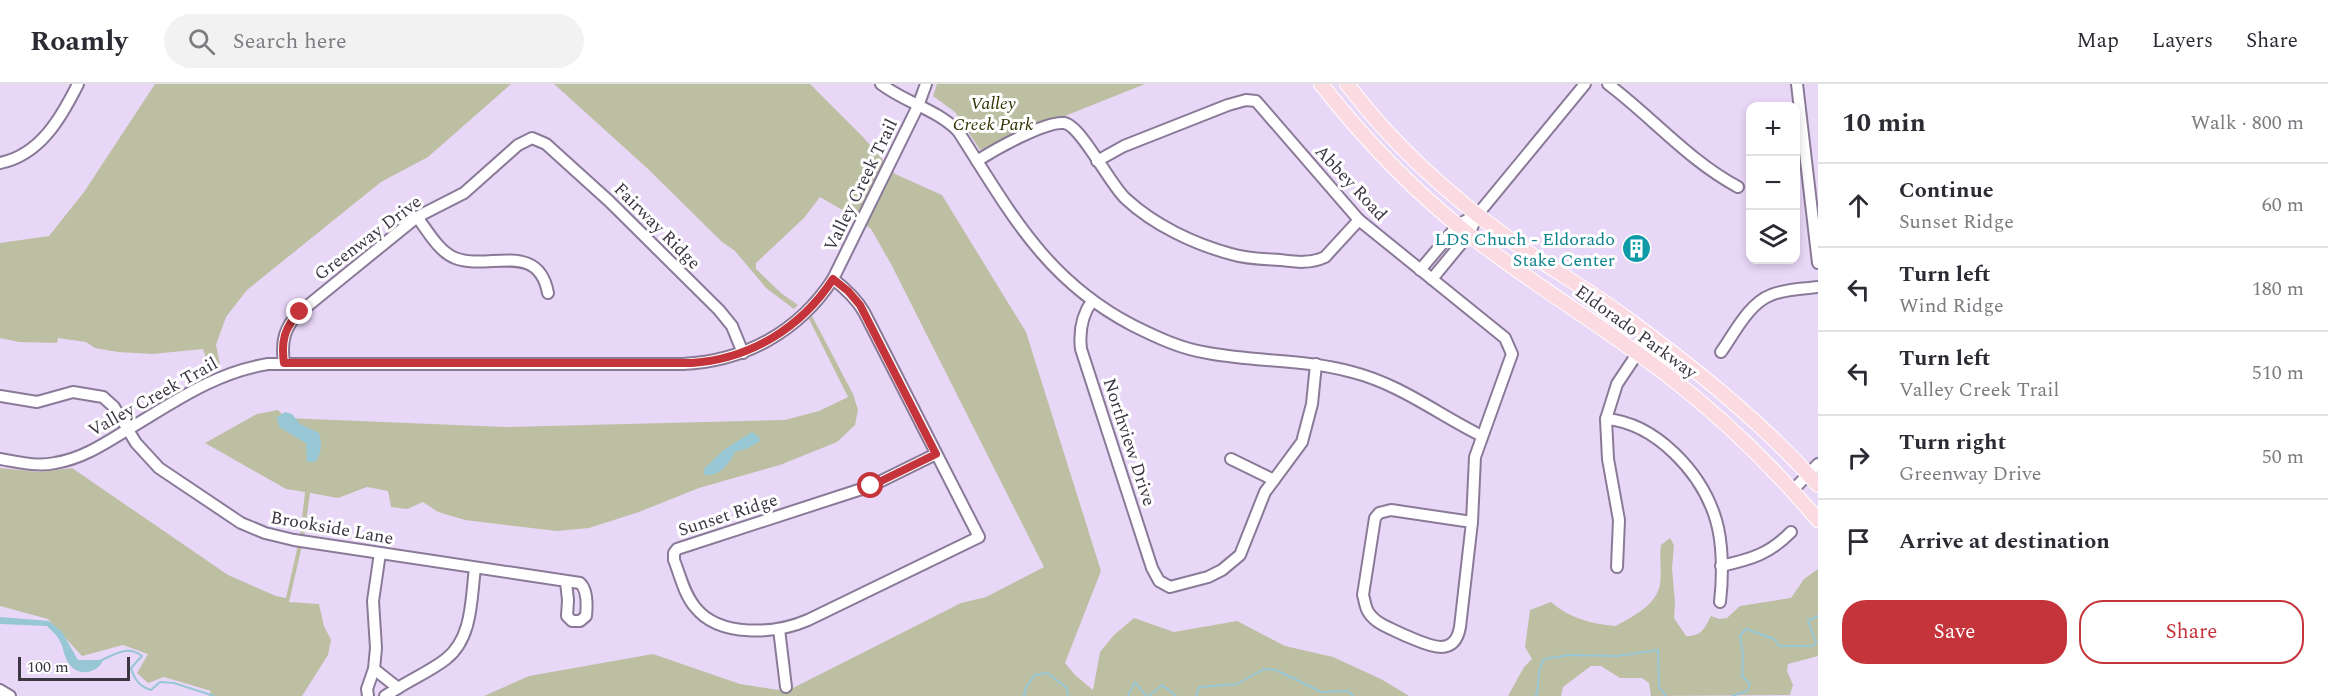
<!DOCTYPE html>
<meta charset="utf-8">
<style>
:root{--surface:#fff;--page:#f2f2f3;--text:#2b2b33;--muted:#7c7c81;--line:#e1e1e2;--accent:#c4343a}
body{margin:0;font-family:Spectral,serif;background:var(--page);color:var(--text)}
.controls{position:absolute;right:18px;top:18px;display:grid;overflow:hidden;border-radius:12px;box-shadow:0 3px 9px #0003}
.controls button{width:54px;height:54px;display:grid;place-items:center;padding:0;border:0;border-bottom:2px solid var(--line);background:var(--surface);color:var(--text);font:30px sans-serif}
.scale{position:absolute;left:18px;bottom:15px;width:112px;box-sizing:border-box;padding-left:6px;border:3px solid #3c3542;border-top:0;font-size:16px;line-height:21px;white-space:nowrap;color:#3c3542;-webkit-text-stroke:4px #fff;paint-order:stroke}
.stop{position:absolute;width:18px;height:18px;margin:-14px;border:4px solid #c4343a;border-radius:50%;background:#fff}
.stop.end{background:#c4343a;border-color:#fff;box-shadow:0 2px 6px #0008}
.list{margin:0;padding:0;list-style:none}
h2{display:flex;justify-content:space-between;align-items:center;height:78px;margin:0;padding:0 24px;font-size:26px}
h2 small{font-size:20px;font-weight:400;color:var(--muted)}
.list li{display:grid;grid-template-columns:39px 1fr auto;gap:18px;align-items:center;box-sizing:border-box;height:84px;padding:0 24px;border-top:2px solid var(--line)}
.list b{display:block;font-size:22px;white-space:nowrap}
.list p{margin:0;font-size:20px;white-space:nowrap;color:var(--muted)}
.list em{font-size:20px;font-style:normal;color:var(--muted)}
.actions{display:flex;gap:12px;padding:18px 24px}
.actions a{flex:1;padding:14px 0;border:2px solid var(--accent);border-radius:24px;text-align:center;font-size:21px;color:var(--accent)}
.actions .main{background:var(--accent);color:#fff}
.icon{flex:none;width:33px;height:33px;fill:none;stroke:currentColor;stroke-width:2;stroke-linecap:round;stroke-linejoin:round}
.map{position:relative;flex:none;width:1818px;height:612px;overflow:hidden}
header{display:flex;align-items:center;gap:36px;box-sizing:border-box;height:84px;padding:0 30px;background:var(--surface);border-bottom:2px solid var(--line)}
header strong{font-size:28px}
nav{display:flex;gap:33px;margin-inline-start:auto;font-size:21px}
.search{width:420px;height:54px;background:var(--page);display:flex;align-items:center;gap:15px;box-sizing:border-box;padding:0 21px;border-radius:33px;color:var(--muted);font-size:22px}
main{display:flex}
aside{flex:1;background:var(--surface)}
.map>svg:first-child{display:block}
.green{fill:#bdbfa2}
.water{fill:#97c6d5}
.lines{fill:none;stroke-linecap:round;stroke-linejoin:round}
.stream{stroke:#97c6d5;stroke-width:2}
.minor-casing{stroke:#8a7a98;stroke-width:14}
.major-casing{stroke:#fff;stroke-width:16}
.minor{stroke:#fff;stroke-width:10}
.major{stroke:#fbdae2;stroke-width:14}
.route{stroke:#c4343a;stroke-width:8}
.labels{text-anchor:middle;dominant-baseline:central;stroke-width:6;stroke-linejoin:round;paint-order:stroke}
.park-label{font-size:18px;font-style:italic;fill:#313201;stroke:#fff}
.street-label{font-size:18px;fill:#3c3542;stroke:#fff}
.culture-label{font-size:18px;fill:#0d838f;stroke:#fff;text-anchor:end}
</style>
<header>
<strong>Roamly</strong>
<div class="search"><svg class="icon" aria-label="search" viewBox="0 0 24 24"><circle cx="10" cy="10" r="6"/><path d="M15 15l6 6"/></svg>Search here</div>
<nav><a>Map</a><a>Layers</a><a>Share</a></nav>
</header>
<main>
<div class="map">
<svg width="1818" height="612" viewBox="0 0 1818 612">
<rect width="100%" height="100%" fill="#e9d7f8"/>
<g class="green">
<polygon points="155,0 511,0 428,73 381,98 247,206 226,233 216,261 220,281 210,285 203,265 152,270 118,268 95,264 86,258 58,254 57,259 19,258 0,254 0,159 49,152 84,108"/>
<polygon points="554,0 810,0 863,53 895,90 942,111 1026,248 1101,487 1065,579 1075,591 1093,606 1100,568 1114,551 1134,534 1174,548 1237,537 1285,562 1333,573 1381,595 1409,612 484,612 529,592 653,570 740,600 779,606 791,605 961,519 986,513 1044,483 891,180 871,145 856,134 820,113 804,134 756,179 756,185 781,209 798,221 794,225 766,204 735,167 722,158 647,84"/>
<polygon points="937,0 1145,0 980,66 955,28 933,12"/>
<polygon points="812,232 853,310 858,326 855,341 837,358 780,381 699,404 639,428 589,444 557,447 465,436 438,428 423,418 407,425 391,423 388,407 367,403 338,414 310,409 304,453 300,452 305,408 286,405 205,359 257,330 278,326 286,334 505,343 785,336 819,327 848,313 809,235"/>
<polygon points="0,384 39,388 72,384 228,491 276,512 286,514 298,461 302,462 289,518 319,520 324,542 331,556 328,571 302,612 209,612 211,607 164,593 148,599 137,589 148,570 123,561 82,572 48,535 0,522"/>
<path d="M1670,454L1674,461L1672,485L1675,518L1674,534L1686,552C1702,552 1704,545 1711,532L1719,535L1727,534L1740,522L1791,514L1804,495L1818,485V572L1788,580L1787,587L1793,601L1790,611L1651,612L1649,599L1642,594H1620L1601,582H1591L1563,603L1561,612H1508L1524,583L1532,575L1525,563L1530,526L1551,518C1569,534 1591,540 1616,542C1633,532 1656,522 1660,500C1662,487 1659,473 1661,461Z"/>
</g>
<g class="water">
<path d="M285,328L292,330L300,340L319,349C322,358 322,371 315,378H307L306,359L279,343L277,333Z"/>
<path d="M752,348L759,353L760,357L748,364L735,368C728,381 721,392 704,391V385L725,365Z"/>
<path d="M0,533L49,537L62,548L78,576H103C98,589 80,593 70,581C65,575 62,564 62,557L47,542L0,540Z"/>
</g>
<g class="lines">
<g class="stream">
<polyline points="57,550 63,561"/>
<path d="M100,577C115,570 127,561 142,572L131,584C134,595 140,603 151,606L160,598L174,599L214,612"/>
<polyline points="1024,612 1026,603 1035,591 1047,589 1067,604 1068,612"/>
<polyline points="1128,612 1135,598 1146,612"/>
<polyline points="1149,612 1162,601 1176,612"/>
<polyline points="1196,612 1199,603 1237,600 1264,585 1276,586 1321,608 1348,607 1353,612"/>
<path d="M1536,612C1541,597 1535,592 1544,575L1569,571L1617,572L1658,566L1659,603L1666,612"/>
<polyline points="1732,612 1747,607 1750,600 1742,592 1743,572 1740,552 1746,545 1774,555 1779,562 1813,562 1816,558 1808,537 1818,532"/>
</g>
<defs>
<g id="minor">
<path d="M881,0C906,19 936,25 958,47C1009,126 1044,195 1132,241C1156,253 1181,265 1208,269C1256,278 1305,275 1352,288C1400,300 1439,331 1482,352"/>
<path d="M1608,0C1653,34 1688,76 1738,103"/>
<polyline points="1797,0 1818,179"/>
<path d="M977,77C994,66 1045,37 1064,39C1081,41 1110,101 1126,115C1154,141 1194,160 1231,170C1247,175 1264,175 1280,176C1296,178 1310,180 1325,173L1359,136"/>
<polyline points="1097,77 1124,62 1228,21 1246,16 1256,17 1359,136 1505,254 1512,270 1475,373 1472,438"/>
<path d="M0,79C40,71 61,34 78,0"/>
<path d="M417,133C427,146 439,168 455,174C488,187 538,156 548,209"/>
<polyline points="1420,186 1458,141 1478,130"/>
<path d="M833,195C846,205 856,214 864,228L979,453L808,536C776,550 719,554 695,523C684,510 680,491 674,476V469L677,465L871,402L936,370"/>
<polyline points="1432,195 1469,150 1478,130 1585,0"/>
<path d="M1092,217C1082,231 1079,248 1081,265L1152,484L1159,497L1170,503L1208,493L1222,486L1240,471L1265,408L1302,358L1312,320L1316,280"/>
<path d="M1721,268C1734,250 1749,219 1771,211C1785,205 1803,205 1818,203"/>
<path d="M284,279C281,258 284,243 300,228L417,133L464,109L518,61L532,54L546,60L609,117L719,226L732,242L743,269"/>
<path d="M0,312L37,318L73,308L103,313L114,323L136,359L159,384L241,439L265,449L294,456L580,499C588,506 587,522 586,532L580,537H572L567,532L568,516L566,498"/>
<path d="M1606,335C1656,339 1702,389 1716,436C1723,459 1723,493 1720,518"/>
<path d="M0,375C18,378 37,383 55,379C80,375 101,362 122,349C170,321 212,289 268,280H683C746,277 799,247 833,195L918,22L926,0"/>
<polyline points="1231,375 1274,396"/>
<polyline points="1793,406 1818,380"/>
<path d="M1391,426L1472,438L1460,543C1454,577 1424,559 1404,551C1392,545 1376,540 1369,529C1365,524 1365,517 1363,511L1375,434L1379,429Z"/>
<path d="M380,469L373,517L376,564L374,585L398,604C414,594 432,586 446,575C473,554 471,514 475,484"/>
<path d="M1721,482C1752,475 1769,470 1791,448"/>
<polyline points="1617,483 1619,436 1608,375 1606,335 1617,300 1649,252"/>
<polyline points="779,545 786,603"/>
<polyline points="0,606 10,612"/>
<polyline points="368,612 367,605 374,585"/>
<polyline points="385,612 398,604"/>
</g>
<g id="major">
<path d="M1321,0C1364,55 1413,106 1467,149C1533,201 1605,243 1671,294C1725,336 1774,384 1818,436"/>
<path d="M1347,0C1392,60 1451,113 1512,157C1549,184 1589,206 1625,233C1694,284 1761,337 1818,401"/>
</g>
</defs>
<use href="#minor" class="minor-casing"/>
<use href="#major" class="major-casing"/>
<use href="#minor" class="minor"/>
<use href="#major" class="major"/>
</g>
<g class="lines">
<path class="route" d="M300,228C284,243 281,258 284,279H692C750,275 801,244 833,195L848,207L860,221L936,370L871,402"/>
</g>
<defs>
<symbol id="building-disc" viewBox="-11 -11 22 22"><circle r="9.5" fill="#0f9aa8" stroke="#fff"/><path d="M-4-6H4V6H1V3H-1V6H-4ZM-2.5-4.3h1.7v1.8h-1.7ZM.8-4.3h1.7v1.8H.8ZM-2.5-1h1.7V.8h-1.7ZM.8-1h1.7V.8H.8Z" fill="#fff"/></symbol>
</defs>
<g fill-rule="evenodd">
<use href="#building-disc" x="1620" y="148" width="33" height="33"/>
</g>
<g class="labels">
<g class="park-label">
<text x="993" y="19">Valley<tspan x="993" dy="21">Creek Park</tspan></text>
</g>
<g class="street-label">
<text transform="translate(1351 99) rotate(47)">Abbey Road</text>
<text transform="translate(861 101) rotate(-64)">Valley Creek Trail</text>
<text transform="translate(657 142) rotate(45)">Fairway Ridge</text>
<text transform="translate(368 154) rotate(-37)">Greenway Drive</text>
<text transform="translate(1636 248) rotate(36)">Eldorado Parkway</text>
<text transform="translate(153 313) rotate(-29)">Valley Creek Trail</text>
<text transform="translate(1129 358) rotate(72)">Northview Drive</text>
<text transform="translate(728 431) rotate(-18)">Sunset Ridge</text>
<text transform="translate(332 444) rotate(10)">Brookside Lane</text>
</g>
<g class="culture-label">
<text x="1615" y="155">LDS Chuch - Eldorado<tspan x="1615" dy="21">Stake Center</tspan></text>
</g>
</g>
</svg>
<div class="controls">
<button>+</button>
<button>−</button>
<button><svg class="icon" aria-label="layers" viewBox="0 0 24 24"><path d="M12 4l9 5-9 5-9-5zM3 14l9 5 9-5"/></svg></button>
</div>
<div class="scale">100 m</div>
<div class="stop" style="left:871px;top:402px"></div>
<div class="stop end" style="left:300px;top:228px"></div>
</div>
<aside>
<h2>10 min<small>Walk · 800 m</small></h2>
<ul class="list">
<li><svg class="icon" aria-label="ahead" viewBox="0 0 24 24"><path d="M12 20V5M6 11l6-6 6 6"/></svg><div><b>Continue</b><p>Sunset Ridge</p></div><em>60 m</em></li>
<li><svg class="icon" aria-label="left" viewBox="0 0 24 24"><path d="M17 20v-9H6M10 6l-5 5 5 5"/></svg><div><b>Turn left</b><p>Wind Ridge</p></div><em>180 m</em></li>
<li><svg class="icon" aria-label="left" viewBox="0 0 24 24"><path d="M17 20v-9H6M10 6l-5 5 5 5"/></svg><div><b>Turn left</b><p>Valley Creek Trail</p></div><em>510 m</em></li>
<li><svg class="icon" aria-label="right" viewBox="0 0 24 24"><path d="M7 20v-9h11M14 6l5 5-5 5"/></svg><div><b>Turn right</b><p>Greenway Drive</p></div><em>50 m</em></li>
<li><svg class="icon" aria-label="arrive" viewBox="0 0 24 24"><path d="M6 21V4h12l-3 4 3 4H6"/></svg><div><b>Arrive at destination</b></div></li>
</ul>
<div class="actions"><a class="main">Save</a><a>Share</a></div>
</aside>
</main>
